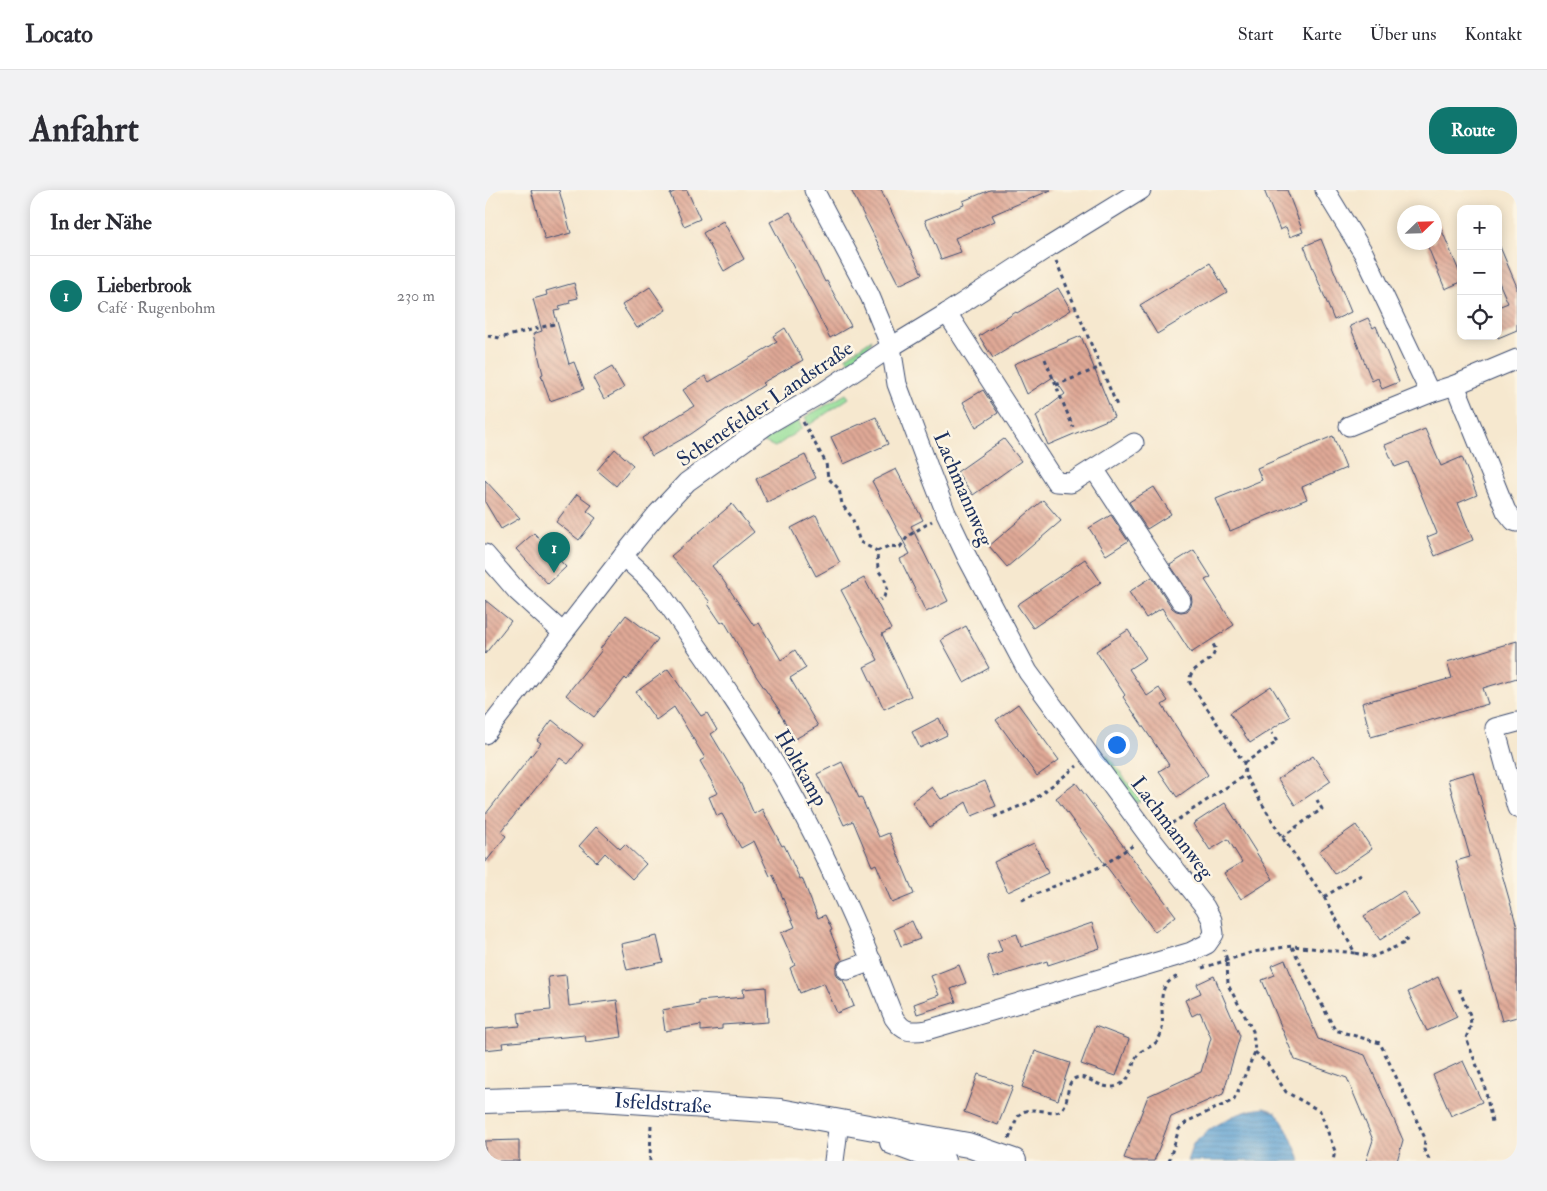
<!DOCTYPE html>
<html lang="de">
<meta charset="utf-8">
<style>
:root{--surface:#fff;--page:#f2f2f3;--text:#2b2b33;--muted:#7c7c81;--line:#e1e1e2;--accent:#0f766e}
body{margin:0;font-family:"IM FELL Double Pica",serif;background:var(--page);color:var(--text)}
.controls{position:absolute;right:15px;top:15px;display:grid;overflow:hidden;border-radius:10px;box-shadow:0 2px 12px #0003}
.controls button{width:45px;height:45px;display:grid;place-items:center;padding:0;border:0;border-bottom:1px solid var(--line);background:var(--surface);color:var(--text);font:25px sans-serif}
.compass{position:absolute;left:912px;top:15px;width:45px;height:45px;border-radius:50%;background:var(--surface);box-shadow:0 2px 12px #0003;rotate:67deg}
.you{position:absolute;left:631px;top:554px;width:18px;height:18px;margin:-12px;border:4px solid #fff;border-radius:50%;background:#1a73e8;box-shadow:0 0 0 8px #1a73e833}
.badge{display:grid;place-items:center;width:32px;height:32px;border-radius:50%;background:var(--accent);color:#fff;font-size:16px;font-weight:700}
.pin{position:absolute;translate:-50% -41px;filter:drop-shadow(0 1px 2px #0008)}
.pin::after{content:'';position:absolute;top:26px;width:18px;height:15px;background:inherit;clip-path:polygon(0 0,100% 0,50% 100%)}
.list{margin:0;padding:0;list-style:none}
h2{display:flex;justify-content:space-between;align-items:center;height:65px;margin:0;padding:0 20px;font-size:21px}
h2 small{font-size:16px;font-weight:400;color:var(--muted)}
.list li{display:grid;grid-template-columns:32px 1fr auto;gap:15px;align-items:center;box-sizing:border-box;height:80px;padding:0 20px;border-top:1px solid var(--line)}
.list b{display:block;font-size:19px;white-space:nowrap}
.list p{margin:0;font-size:16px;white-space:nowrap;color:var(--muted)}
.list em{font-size:16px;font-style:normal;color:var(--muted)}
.icon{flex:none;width:28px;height:28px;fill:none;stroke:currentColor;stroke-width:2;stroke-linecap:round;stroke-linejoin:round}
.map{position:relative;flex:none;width:1032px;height:971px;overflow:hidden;border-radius:20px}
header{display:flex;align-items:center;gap:30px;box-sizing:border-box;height:70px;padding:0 25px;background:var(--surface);border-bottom:1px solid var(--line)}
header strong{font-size:24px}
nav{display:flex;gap:28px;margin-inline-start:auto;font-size:18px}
.intro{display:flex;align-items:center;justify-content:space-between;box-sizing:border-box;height:120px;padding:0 30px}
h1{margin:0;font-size:35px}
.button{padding:12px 22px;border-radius:20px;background:var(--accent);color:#fff;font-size:18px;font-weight:700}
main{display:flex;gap:30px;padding:0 30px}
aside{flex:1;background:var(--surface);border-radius:20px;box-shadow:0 2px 12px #0003}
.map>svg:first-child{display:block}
.grass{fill:#96df9a;stroke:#58877c}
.water{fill:url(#water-rules);stroke:#3d6898}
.building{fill:url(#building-back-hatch)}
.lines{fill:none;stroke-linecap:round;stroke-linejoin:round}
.minor-casing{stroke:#3c4b6f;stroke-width:21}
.major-casing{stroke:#3c4b6f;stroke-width:26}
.path{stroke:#3c4b6f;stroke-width:3;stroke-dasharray:4 4;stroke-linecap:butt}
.minor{stroke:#fff;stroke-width:19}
.major{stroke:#fff;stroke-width:24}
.labels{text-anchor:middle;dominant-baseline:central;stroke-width:5;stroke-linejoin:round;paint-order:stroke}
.street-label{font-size:21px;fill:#1b2f5e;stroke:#fcf5e5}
</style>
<header>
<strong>Locato</strong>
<nav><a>Start</a><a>Karte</a><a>Über uns</a><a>Kontakt</a></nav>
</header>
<div class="intro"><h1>Anfahrt</h1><a class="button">Route</a></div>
<main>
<aside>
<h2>In der Nähe<small></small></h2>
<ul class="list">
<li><span class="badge">1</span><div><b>Lieberbrook</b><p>Café · Rugenbohm</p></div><em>230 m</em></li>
</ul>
</aside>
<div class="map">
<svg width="1032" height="971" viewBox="0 0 1032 971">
<defs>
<pattern id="water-rules" width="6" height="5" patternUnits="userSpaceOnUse" patternTransform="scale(1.25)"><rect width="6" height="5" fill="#5fa2d3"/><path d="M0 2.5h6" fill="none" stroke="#4e84ae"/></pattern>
<pattern id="building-back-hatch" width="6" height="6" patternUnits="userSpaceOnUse" patternTransform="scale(1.25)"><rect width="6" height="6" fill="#e0a996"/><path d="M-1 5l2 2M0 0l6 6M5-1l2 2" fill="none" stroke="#b58a7e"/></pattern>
</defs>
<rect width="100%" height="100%" fill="#fcf5e5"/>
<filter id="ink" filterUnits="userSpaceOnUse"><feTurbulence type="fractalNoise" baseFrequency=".02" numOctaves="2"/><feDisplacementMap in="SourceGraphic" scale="10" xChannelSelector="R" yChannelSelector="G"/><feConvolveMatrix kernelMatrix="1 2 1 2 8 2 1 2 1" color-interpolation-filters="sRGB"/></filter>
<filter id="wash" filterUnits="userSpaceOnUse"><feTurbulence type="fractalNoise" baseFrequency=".0096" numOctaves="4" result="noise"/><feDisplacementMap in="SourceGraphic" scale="20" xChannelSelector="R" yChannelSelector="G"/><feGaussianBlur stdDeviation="1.12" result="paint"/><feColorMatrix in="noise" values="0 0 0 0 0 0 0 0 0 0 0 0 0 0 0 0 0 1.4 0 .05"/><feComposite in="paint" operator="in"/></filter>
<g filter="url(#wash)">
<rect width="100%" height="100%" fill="#f6e8cf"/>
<g class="grass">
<path d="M387,149C383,161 375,166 364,172L361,167Z"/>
<polygon points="361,204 364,208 324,235 320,227"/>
<polygon points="313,230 317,238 290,257 277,251"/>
<polygon points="622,565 656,610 652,612 648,612 618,572 618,568"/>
</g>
<polygon class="water" points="779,918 791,922 802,939 816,971 702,971 708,954 725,939 748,926 766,920"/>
<g id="blocks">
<g class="building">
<polygon points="46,0 74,0 86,43 60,50"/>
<polygon points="193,0 202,0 215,29 199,36 185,4"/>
<polygon points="366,0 396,0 437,84 414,95"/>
<polygon points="505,0 566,0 507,25 510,31 470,48 476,62 456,69 440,30 479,15 478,11"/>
<polygon points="779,0 802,0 818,42 805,47 801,37 795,40"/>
<polygon points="305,22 340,92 342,91 366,136 345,148 285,32"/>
<polygon points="950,24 976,86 976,92 960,99 941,52 950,52"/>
<polygon points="238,31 259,69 239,81 218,43"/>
<polygon points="836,49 866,122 849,130 819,56"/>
<polygon points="1013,52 1032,97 1032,140 1013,148 1013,117 1023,113 1013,90"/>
<polygon points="725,73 742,102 672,144 655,115"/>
<polygon points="89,93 93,108 84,110 85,113 74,116 75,120 69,121 84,174 89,172 99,199 65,211 56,185 58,184 48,144 57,141 48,109 62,105 61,101"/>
<polygon points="165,97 181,120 152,138 137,115"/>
<polygon points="573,98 586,120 508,168 494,146 531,122 532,123"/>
<polygon points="883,128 888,138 891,136 914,192 897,199 893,188 887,191 865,136"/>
<polygon points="300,138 318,170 277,193 279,195 249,214 206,244 167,266 157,248 209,216 198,200 220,186 224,192 292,152 288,146"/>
<polygon points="596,146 629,227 563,255 551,226 580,204 568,187 542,204 529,174"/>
<polygon points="127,177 139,198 119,209 108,188"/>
<polygon points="498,200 513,223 491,237 478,212"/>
<polygon points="391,227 403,254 359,274 346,247"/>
<polygon points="940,239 956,276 977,267 992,305 973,313 988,350 950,366 942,347 952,343 923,272 910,277 900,255"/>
<polygon points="848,246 861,278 817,297 822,309 745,341 731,309 777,290 772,278"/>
<polygon points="519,249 536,271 488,305 472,282"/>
<polygon points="130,259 148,275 131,296 112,280"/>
<polygon points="320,265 331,288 282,312 271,289"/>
<polygon points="411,279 438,330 426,336 463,411 441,422 415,369 425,364 387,291"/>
<polygon points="0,290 35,328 16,339 0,312"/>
<polygon points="669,297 686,324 662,339 644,312"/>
<polygon points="92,304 107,315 102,321 111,328 94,350 71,332"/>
<polygon points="558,310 576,331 522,377 504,356"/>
<polygon points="247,314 269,342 227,376 238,390 269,436 274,433 296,470 310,460 321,478 305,488 333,536 310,549 294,522 295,521 271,486 239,431 236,433 223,414 225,412 186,366"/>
<polygon points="331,325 355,373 331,386 306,338"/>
<polygon points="626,325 643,351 621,365 604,338"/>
<polygon points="49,343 81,377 63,394 31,359"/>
<polygon points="709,360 726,387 720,390 749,435 706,463 677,418 661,428 644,402 667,387 687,418 691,421 696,422 702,421 706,416 707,411 706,405 685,375"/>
<polygon points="600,369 616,392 548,438 532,415"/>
<polygon points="379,388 406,439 397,444 426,506 399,519 379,477 393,470 356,400"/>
<polygon points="0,410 26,431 0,464"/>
<polygon points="141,425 173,449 142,490 140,488 109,527 81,505 117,460 115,459"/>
<polygon points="481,436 504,478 479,492 456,450"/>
<polygon points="643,440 661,468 644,479 662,506 674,498 683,511 677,515 723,585 692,607 674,581 684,575 638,507 640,505 611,461"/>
<polygon points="1032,451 1032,488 998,498 1003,514 886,547 877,513 967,488 962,472"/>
<polygon points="183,479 216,526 222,523 232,540 226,544 256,594 269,624 277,619 297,656 299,655 315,689 317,688 333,728 340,725 347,740 345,741 357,770 353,773 351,778 351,783 354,788 358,790 369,816 352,823 339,793 315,803 305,778 310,775 296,743 310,737 288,685 285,686 269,651 256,658 237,624 232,626 224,607 233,603 215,571 220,568 189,517 171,530 151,502"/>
<polygon points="786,496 805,527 765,553 745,523"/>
<polygon points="533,514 574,570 552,586 511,530"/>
<polygon points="454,528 462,545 435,558 427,542"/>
<polygon points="67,530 98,555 83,574 75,568 16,642 21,646 0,673 0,625 56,553 52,550"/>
<polygon points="828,566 846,591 810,615 793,589"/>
<polygon points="357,572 374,608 376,607 394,647 404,643 429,704 407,713 391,674 387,676 368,631 359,635 344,603 342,604 332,584"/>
<polygon points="988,582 1032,737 1032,827 1017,831 971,671 985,667 963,589"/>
<polygon points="500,591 511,616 487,626 481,612 445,637 427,612 447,597 456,609"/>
<polygon points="591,593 691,726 670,742 571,608"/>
<polygon points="740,613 788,689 756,709 739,683 757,672 743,649 725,660 708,634"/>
<polygon points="871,635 887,659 850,684 834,661"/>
<polygon points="111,637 135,659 140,654 161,674 147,689 120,663 112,672 94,656"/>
<polygon points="549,653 563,683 523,702 509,672"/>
<polygon points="918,701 934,725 895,750 879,726"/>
<polygon points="427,731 435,749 416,756 409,739"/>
<polygon points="607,733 615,758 563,775 562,771 509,788 502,766 517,761 513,750 532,744 536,757"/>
<polygon points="172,746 178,772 142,780 136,754"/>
<polygon points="800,770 833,849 880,865 918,950 912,971 881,971 888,950 862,888 810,870 777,790 790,785 786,776"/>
<polygon points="474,775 481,793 466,799 471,812 432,824 429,814 454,805 446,786"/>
<polygon points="81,785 84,816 132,810 137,847 101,852 100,845 17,853 18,858 0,860 0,839 35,836 33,823 66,820 63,787"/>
<polygon points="729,786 755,846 738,904 686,927 669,971 648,971 639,968 663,906 716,882 726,848 715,822 707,826 700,810 716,803 712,794"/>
<polygon points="953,787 972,827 942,841 923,802"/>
<polygon points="281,797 283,832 237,835 237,839 216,841 216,835 180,841 177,820 214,814 214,811 259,807 258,799"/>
<polygon points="610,836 644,849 631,886 596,874"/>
<polygon points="550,861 585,873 573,910 537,897"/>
<polygon points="978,871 997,912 966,926 948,885"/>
<polygon points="493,884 528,897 513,935 479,922"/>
<polygon points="34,950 34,971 0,971 0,951"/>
</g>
</g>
</g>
<g filter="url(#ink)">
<use href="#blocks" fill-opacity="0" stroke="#3c4b6f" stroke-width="1"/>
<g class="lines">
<defs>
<g id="minor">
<polyline points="840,0 879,64 945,203 970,195"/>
<polyline points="462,123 571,292 586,293 649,253"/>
<polyline points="1032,169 970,195 1021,321 1029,331 1032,332"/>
<polyline points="864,236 945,203"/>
<polyline points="609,279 696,411"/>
<polyline points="0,364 32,401 78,443"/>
<path d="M138,366L160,386L173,400C217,463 262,526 301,593C344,669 378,748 409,828C419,843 425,842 442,840L706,762L722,754L729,744L727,730L720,717L663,645L543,482L482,367L461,323L445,282L412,194L406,157L385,106L329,0"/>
<polyline points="1032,532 1010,538 1032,618"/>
<polyline points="0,544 138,366 172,324 202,292 283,234 340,201 406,157 462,123 565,56 656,0"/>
<polyline points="362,780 387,771"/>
<polyline points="349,971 354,932"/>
</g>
<g id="major">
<path id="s1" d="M0,911L100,908L295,921L483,955L529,971"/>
<polyline points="407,952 458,971"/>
</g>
</defs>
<use href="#minor" class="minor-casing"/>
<use href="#major" class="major-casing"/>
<g class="path">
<polyline points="571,71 633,218"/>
<polyline points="3,146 15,148 73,133"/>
<polyline points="560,169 588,237"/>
<polyline points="571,195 616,177"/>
<polyline points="318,232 341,273 343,288 354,299 357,314 361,320 367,327 375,352 392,361 393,380 400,390 402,398 399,407 395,410"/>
<polyline points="392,361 404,356 415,357 423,346 447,331"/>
<polyline points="759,573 792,552 787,543"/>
<polyline points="509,627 547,611 592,576"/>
<polyline points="680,638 760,585"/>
<polyline points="797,647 837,619 832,610"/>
<polyline points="839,707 876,684"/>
<polyline points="537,710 617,676 650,654"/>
<polyline points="807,757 850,840 895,853 940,948 939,960 945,971"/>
<polyline points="870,763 887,767 922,752 919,745"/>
<path d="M717,778L768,762L807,756L870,763L839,707L797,647L760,585L759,573L705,493C702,474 730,476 730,458L728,454"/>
<polyline points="974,799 985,825 986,835 981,848 999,894 1007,932"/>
<polyline points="770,862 782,873 801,902 835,921 850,961 848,971"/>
<path d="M524,949C533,926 531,917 559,921C564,921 570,923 574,921C587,915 578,893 591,888C605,883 622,909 641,890C648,883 647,873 652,866C657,858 668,858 673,850C686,829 663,797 694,786"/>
<polyline points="165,971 166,934"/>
<polyline points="684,971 694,939 703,931 749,910 770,862 768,841 743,795 742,770 739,760"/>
</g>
<use href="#minor" class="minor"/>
<use href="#major" class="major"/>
</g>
</g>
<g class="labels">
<g class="street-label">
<text transform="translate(280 214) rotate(-34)">Schenefelder Landstraße</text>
<text transform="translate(478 299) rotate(67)">Lachmannweg</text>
<text transform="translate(316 578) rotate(60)">Holtkamp</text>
<text transform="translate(687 638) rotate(53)">Lachmannweg</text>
<text stroke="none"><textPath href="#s1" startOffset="178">Isfeldstraße</textPath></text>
</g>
</g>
</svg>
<div class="controls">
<button>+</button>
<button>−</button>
<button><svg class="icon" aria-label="locate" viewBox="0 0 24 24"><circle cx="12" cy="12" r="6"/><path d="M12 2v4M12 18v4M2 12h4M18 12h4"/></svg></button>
</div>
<svg class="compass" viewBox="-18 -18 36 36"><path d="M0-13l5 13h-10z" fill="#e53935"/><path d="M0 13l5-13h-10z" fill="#7c7c81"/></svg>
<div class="you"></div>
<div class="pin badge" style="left:69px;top:383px">1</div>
</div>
</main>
